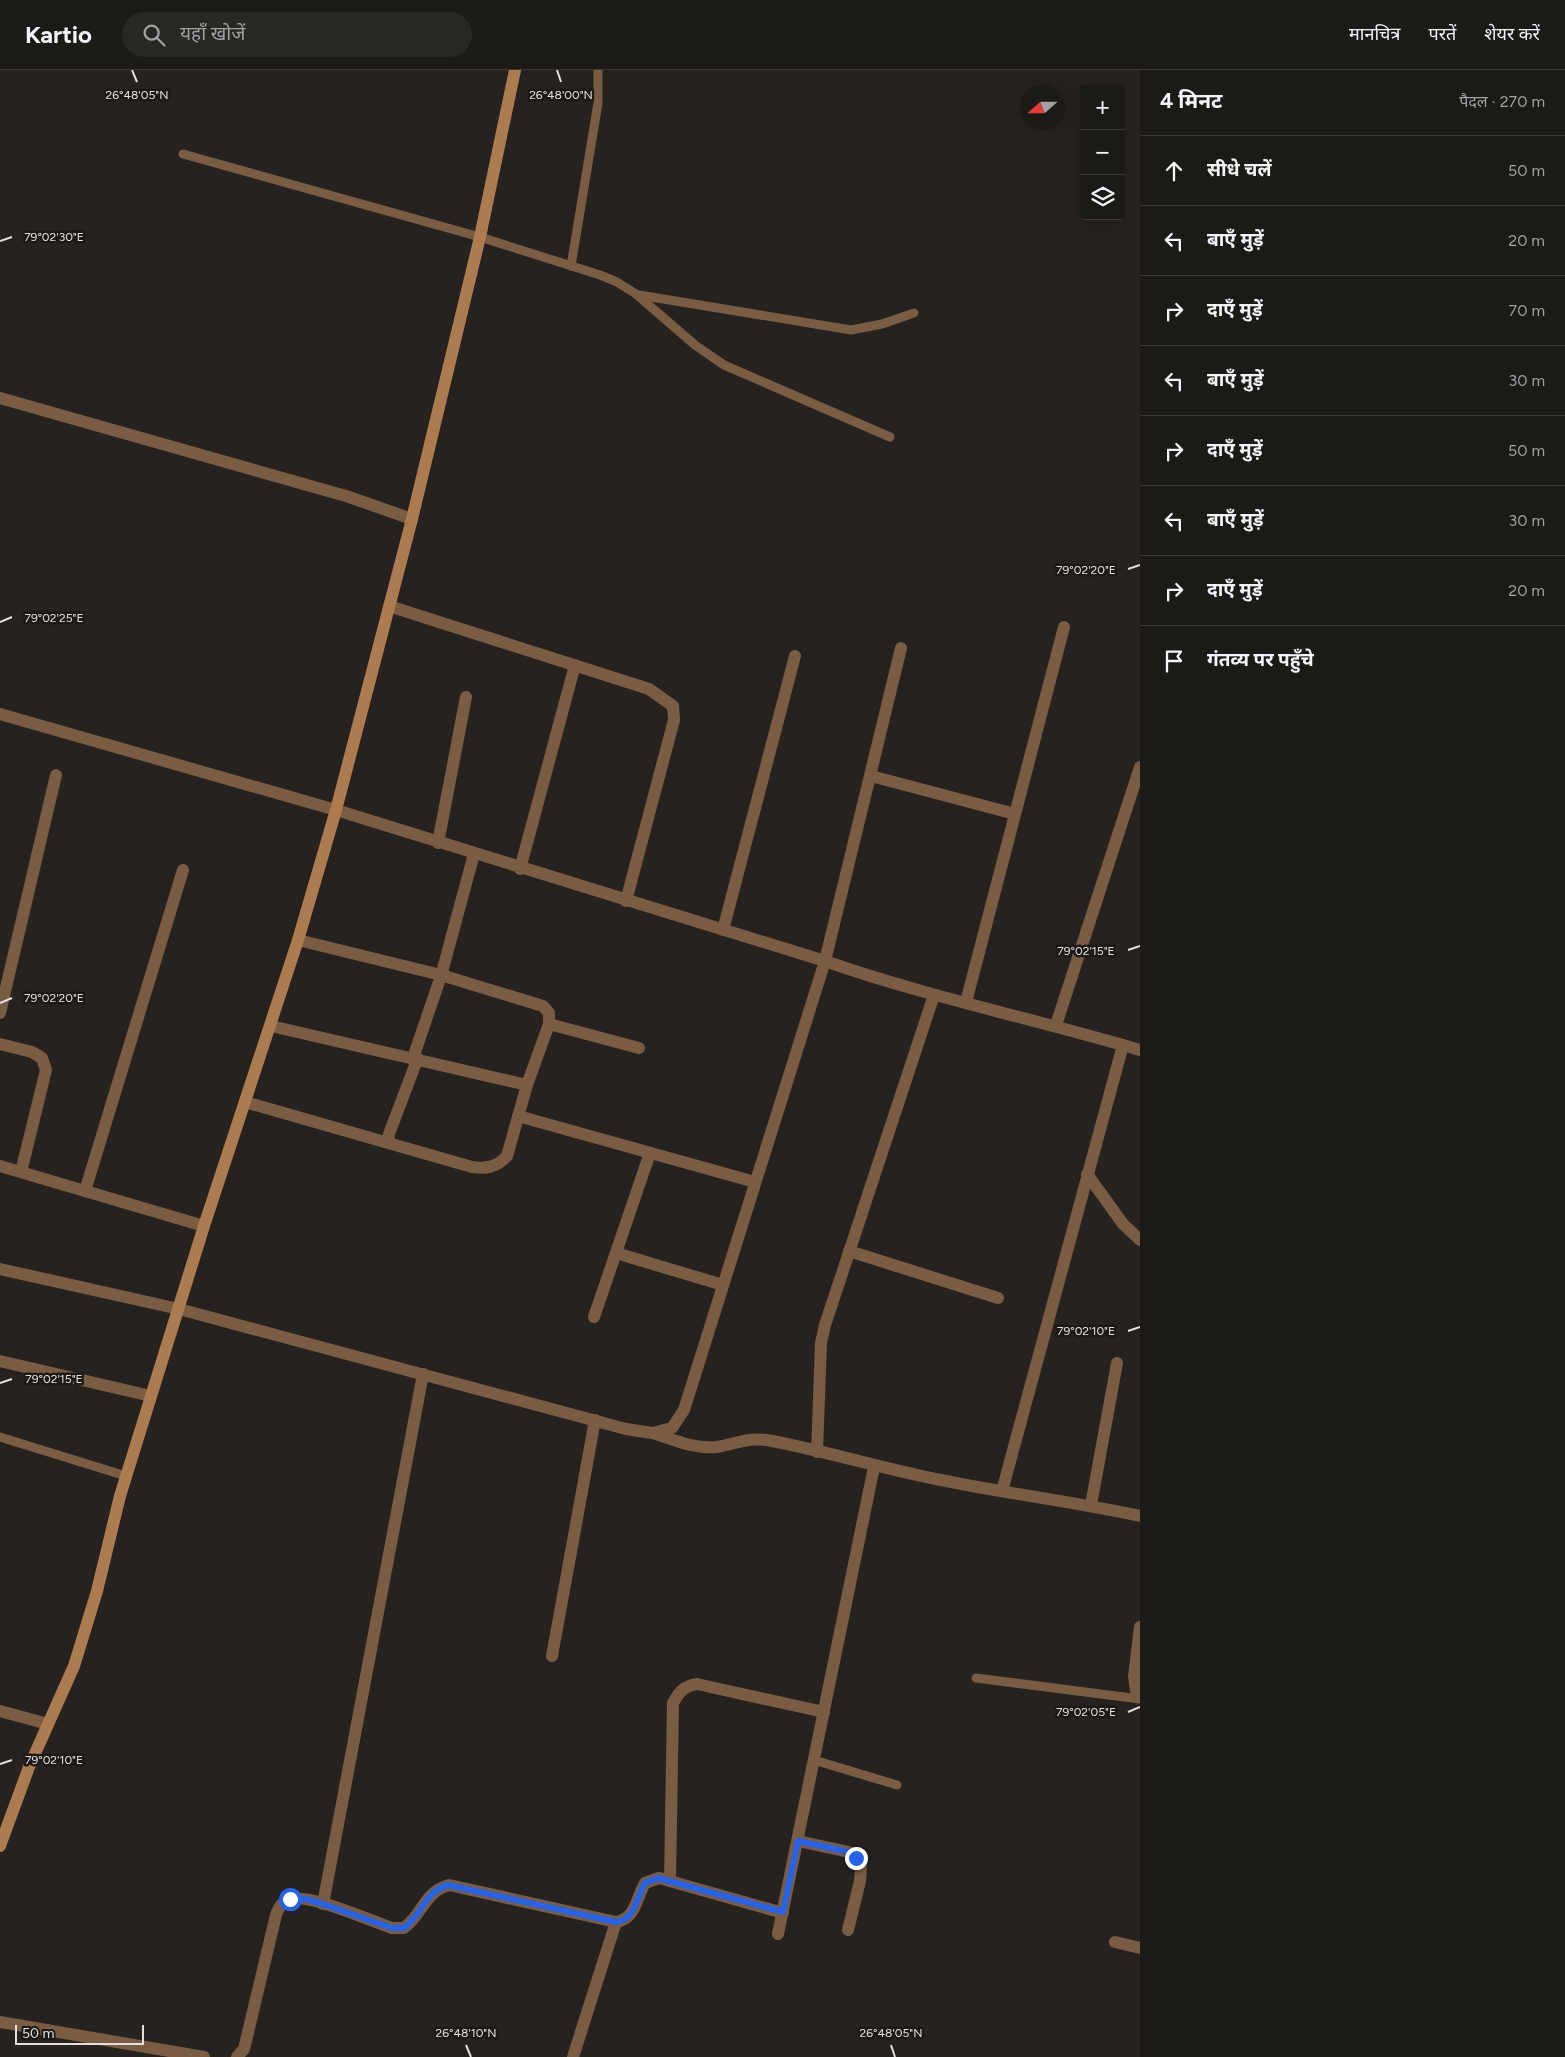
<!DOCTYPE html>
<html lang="hi">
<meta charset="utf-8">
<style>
:root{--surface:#1c1a17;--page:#292724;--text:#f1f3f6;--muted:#a0a1a1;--line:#3a3836}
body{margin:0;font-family:Figtree,"Noto Sans Devanagari",sans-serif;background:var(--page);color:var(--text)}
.controls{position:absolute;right:15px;top:15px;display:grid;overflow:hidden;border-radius:5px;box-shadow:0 2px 12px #0003}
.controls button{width:45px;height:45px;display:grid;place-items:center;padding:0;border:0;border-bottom:1px solid var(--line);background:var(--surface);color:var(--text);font:25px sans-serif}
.compass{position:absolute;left:1020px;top:15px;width:45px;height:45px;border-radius:50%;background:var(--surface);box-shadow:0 2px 12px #0003;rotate:249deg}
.scale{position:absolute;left:15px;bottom:12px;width:129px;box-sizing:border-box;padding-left:5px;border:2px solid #e3e0de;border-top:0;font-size:14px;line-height:18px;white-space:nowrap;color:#e3e0de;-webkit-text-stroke:4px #1c1916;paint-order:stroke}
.stop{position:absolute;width:15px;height:15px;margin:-11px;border:4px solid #2563eb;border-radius:50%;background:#fff}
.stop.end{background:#2563eb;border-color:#fff;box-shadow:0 1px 5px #0008}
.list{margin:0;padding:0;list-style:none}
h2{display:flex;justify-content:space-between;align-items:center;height:65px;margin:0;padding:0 20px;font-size:21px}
h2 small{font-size:16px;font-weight:400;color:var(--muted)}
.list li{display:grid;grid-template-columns:32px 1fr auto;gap:15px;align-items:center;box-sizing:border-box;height:70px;padding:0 20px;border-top:1px solid var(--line)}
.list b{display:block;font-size:19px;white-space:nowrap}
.list em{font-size:16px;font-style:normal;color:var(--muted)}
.icon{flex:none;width:28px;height:28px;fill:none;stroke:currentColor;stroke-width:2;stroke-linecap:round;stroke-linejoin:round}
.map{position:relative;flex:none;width:1140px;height:1987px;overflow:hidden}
header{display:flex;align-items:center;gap:30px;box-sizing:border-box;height:70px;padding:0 25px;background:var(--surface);border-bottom:1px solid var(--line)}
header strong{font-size:24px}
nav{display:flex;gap:28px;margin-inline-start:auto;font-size:18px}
.search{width:350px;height:45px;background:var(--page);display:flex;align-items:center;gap:12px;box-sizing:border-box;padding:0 18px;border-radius:28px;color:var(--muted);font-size:19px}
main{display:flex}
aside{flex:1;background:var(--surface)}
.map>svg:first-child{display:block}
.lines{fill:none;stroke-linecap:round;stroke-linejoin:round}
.lane{stroke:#7a5c42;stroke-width:9}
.street{stroke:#7a5c42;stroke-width:12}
.secondary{stroke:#ac7c50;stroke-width:12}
.route{stroke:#2563eb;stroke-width:6}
.ticks{fill:none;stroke:#e3e0de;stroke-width:2}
.ticks-label{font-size:12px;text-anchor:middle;fill:#e3e0de;stroke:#1c1916;stroke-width:5;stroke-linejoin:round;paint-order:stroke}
</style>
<header>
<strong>Kartio</strong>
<div class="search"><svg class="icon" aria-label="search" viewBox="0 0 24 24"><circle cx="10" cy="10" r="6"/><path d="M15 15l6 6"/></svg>यहाँ खोजें</div>
<nav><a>मानचित्र</a><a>परतें</a><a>शेयर करें</a></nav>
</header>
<main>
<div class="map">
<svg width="1140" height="1987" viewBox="0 0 1140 1987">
<rect width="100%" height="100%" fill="#26221f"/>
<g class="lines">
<g class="lane">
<polyline points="183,84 480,167 600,205 617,212 636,224 695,275 724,295 890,367"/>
<polyline points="571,196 598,33 598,0"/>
<polyline points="639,225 851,260 882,254 914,243"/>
<polyline points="0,1367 126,1406"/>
<polyline points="976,1608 1140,1629"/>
<polyline points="814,1690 897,1715"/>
</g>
<g class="street">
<polyline points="0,328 346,426 412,449"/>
<polyline points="389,536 649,619 673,636 674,650 626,831"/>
<path d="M0,644L336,740L825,891C928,927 1035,949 1140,980"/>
<polyline points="871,706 1015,744"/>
<polyline points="438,773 466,627"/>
<polyline points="520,799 575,595"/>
<polyline points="723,860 795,586"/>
<polyline points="966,932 1064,557"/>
<polyline points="0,943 56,705"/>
<polyline points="549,954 639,978"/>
<polyline points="1056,955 1140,697"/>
<polyline points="271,956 527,1015"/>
<polyline points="0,974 32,982 42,988 46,1000 21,1102"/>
<path d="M245,1032L472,1097C487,1099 497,1097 507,1086L527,1015L549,954V943L543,936L441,905L298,870"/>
<polyline points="518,1046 755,1112"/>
<polyline points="388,1072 389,1064 417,990 415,982 441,906 474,784"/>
<polyline points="0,1096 204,1156"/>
<polyline points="1087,1104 1123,1154 1140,1170"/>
<polyline points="85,1121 183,800"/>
<polyline points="849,1181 998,1228"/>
<polyline points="616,1183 723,1215"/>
<polyline points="0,1199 179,1239 626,1359 652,1363 672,1358 684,1340 825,891 901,578"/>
<polyline points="594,1247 650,1083"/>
<polyline points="0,1291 151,1326"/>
<path d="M653,1363C674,1370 694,1379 716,1377C738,1374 747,1366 772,1371C830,1382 887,1400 946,1411C1010,1424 1075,1432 1140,1446"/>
<polyline points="817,1382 821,1273 825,1255 934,925"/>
<polyline points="1002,1421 1123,975"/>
<polyline points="1091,1435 1117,1293"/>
<polyline points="1140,1557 1134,1606 1136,1621 1140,1624"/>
<polyline points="552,1586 595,1350"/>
<polyline points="0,1641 48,1654"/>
<polyline points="798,1771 849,1782 861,1797 860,1811 848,1860"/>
<path d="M670,1811L673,1633C679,1622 684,1616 697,1614L824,1642"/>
<polyline points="323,1834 423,1304"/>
<polyline points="778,1864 874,1397"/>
<polyline points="1115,1872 1140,1878"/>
<polyline points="0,1952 204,1987"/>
<path d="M237,1987L244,1979L276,1845C279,1837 282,1831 291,1829C311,1824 371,1851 392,1858H404C423,1844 424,1822 449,1815L616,1852C636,1849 636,1828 645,1813L659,1808L783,1843"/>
<polyline points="573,1987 616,1852"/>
</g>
<polyline class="secondary" points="0,1776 29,1697 74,1596 97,1521 120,1426 204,1156 298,870 336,740 412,449 480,167 515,0"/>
</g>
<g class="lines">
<path class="route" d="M290,1829H306L323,1834L392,1858H404C423,1844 424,1822 448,1815L616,1852C636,1849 636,1828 645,1813L658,1808L783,1842L798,1771L849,1782L856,1788"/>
</g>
<path class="ticks" d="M132,0L137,12M557,0L561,12M0,171L12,167M1128,499L1140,495M0,552L12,547M1128,880L1140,876M0,933L12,928M1128,1261L1140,1257M0,1313L12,1309M1128,1642L1140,1637M0,1694L12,1690M466,1975L471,1987M891,1975L895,1987"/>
<g class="ticks-label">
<text x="137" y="29">26°48'05"N</text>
<text x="561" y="29">26°48'00"N</text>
<text x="54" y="171">79°02'30"E</text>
<text x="1086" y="504">79°02'20"E</text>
<text x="54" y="552">79°02'25"E</text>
<text x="1086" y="885">79°02'15"E</text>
<text x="54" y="932">79°02'20"E</text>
<text x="1086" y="1265">79°02'10"E</text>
<text x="54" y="1313">79°02'15"E</text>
<text x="1086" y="1646">79°02'05"E</text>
<text x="54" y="1694">79°02'10"E</text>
<text x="466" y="1967">26°48'10"N</text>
<text x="891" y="1967">26°48'05"N</text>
</g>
</svg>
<div class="controls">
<button>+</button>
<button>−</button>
<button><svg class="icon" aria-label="layers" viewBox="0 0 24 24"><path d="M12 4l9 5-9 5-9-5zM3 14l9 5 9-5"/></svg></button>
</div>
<svg class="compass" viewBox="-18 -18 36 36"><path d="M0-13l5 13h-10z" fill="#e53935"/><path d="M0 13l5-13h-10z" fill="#a0a1a1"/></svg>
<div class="scale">50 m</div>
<div class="stop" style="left:290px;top:1829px"></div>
<div class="stop end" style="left:856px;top:1788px"></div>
</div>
<aside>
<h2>4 मिनट<small>पैदल · 270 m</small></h2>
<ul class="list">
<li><svg class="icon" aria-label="ahead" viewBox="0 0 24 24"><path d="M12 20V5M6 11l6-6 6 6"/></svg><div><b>सीधे चलें</b></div><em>50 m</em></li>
<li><svg class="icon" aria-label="left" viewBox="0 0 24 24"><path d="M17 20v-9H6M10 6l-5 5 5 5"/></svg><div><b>बाएँ मुड़ें</b></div><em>20 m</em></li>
<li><svg class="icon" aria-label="right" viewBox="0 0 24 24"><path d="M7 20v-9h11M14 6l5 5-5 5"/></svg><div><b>दाएँ मुड़ें</b></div><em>70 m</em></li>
<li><svg class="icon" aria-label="left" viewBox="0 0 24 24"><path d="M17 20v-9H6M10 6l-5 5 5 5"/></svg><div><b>बाएँ मुड़ें</b></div><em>30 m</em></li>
<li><svg class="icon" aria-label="right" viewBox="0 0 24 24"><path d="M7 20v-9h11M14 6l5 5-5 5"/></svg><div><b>दाएँ मुड़ें</b></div><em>50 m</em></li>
<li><svg class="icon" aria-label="left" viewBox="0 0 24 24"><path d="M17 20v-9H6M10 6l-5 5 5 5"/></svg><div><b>बाएँ मुड़ें</b></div><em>30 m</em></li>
<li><svg class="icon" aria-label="right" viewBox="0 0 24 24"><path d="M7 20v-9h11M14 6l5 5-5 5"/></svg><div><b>दाएँ मुड़ें</b></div><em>20 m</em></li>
<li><svg class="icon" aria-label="arrive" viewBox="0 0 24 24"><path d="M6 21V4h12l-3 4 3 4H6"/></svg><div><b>गंतव्य पर पहुँचे</b></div></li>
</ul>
</aside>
</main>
